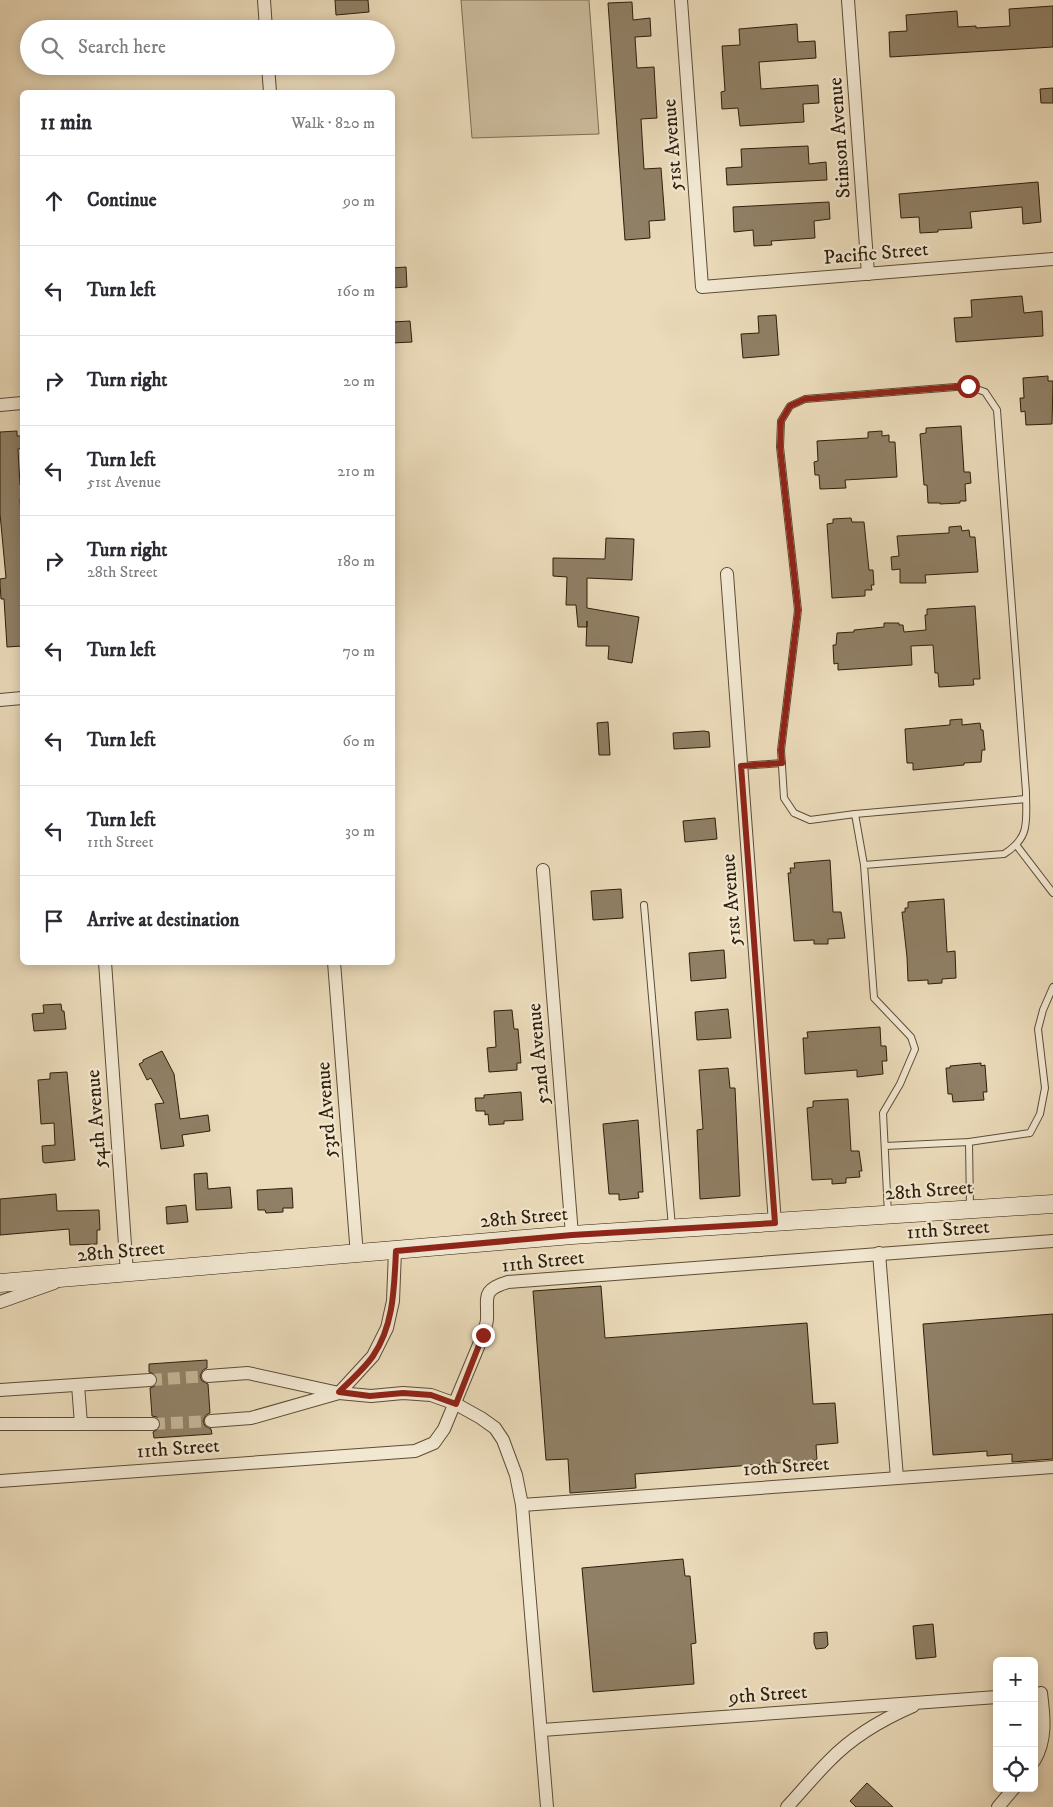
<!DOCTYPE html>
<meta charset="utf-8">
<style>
:root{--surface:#fff;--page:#f7f7f7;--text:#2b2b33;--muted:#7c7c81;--line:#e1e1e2}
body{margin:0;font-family:"IM FELL DW Pica",serif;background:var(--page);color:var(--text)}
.controls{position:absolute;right:15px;bottom:15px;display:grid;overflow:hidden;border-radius:8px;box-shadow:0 2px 12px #0003}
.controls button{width:45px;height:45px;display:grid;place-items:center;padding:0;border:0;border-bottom:1px solid var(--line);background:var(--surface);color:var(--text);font:25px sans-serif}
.stop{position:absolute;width:15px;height:15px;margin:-11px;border:4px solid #8f2418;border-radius:50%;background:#fff}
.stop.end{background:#8f2418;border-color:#fff;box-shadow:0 1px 5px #0008}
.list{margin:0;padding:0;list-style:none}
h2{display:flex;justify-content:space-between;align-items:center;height:65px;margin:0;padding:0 20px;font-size:21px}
h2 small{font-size:16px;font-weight:400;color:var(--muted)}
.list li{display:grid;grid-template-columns:32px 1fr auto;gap:15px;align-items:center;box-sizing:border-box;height:90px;padding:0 20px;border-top:1px solid var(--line)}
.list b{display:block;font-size:19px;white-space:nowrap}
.list p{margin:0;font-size:16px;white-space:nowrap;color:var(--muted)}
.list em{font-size:16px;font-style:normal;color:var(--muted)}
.icon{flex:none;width:28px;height:28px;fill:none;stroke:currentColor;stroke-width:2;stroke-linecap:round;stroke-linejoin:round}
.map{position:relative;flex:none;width:1053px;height:1807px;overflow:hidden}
.search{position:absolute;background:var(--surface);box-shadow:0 2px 12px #0003;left:20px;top:20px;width:375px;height:55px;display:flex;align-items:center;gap:12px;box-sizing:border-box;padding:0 18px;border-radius:28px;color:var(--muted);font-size:19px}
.panel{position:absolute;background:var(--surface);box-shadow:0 2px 12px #0003;left:20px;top:90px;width:375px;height:875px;border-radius:8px}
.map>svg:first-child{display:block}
.green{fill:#cbbb9c;stroke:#7c6c53}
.building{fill:#908066;stroke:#2d1e0a}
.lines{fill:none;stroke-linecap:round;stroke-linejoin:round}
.street-tunnel{stroke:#c5b597;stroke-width:12;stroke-dasharray:12 6;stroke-linecap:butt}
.lane-casing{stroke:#5c4d36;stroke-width:8}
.street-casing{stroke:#5c4d36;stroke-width:14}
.secondary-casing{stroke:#2d1e0a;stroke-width:19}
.lane{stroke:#f2e8d2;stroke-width:6}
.street{stroke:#f2e8d2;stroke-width:12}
.secondary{stroke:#f2e8d2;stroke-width:18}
.route{stroke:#8f2418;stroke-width:6}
.labels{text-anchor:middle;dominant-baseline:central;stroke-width:4.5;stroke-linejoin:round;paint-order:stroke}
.street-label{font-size:20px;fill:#2d1e0a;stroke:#f2e8d2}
</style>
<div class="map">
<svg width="1053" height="1807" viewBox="0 0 1053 1807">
<rect width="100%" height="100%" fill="#ebdbba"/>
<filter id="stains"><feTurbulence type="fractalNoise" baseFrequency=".004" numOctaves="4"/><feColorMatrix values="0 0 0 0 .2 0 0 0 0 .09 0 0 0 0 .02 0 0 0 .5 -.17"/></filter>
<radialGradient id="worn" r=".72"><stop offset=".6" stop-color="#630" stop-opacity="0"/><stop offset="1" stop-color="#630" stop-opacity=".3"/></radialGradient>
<polygon class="green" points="461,0 589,0 599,134 472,138"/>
<g class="building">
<polygon points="335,0 368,0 369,12 336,15"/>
<polygon points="632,2 633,20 650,18 651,36 635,37 637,68 654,67 657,118 641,119 644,169 661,168 665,220 649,221 650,238 625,240 608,3"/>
<polygon points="1053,6 1053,47 890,57 889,32 907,31 906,15 957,11 958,27 976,26 976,28 1010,26 1009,9"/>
<polygon points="797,24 798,42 815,41 816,58 759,62 761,89 818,85 819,103 803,104 804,122 740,126 738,108 722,109 721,92 725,91 722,46 740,45 739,29"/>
<polygon points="1053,88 1053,103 1041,103 1040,89"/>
<polygon points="808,146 809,164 826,162 827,180 727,185 726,168 742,167 741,149"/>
<polygon points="1038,182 1041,222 1023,224 1022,207 970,212 972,228 938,230 938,232 920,233 919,217 901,218 899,194"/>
<polygon points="829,202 830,219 814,221 815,238 771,241 772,245 754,246 753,230 734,232 733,207"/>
<polygon points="406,267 407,287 392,288 392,268"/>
<polygon points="1022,296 1024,313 1042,311 1043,336 956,342 954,318 972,317 971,300"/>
<polygon points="776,315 779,355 743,358 741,334 759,333 758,316"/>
<polygon points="410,321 412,342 392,343 392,322"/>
<polygon points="1048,376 1048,381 1053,381 1052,424 1026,425 1025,411 1021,412 1020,398 1024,398 1023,378"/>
<polygon points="961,426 964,472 970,472 971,483 965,484 966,501 960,501 960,503 940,504 940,503 928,503 927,485 924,485 920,434 926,433 926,428"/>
<polygon points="17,431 17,436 22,436 22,448 18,449 20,485 22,485 22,499 20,499 22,531 22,646 7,647 4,599 1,599 0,584 0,579 6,578 0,514 0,432"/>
<polygon points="882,431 882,436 889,435 889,442 895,442 897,477 845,480 846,488 820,489 819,475 815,475 814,462 818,461 817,441 868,438 868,432"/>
<polygon points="851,518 852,522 864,522 869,570 873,570 874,585 871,585 872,590 865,590 865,596 832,598 827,524 833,523 833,519"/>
<polygon points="961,526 962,531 969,530 970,537 975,537 978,572 925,575 926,583 900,583 900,569 892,570 891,557 899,556 897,536 949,533 949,527"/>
<polygon points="606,538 634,539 632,580 587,578 587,608 639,617 632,663 608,659 609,646 586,646 587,621 587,627 578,627 576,605 566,605 567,577 553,576 553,558 605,559"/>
<polygon points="975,606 980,679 973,679 974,685 939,687 938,673 935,673 933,645 911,646 912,665 838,670 838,663 834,664 833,645 836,645 837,633 854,632 854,630 884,627 884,623 899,623 899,625 903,625 904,632 926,630 925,615 927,615 927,609"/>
<polygon points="962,719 962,725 980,723 981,730 983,730 985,750 982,750 981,762 964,763 964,765 913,770 913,763 907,763 905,729 950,725 950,720"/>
<polygon points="608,722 610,755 599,755 597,723"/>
<polygon points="704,731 709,732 710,747 674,749 673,733"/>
<polygon points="715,818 717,839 685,842 683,821"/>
<polygon points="830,860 833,912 841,912 845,938 828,939 828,944 814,944 814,940 794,941 788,873 791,873 790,868 795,868 794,863"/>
<polygon points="621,889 623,918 593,920 591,891"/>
<polygon points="944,899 947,952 955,951 956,978 942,979 942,983 928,984 928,980 908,981 907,957 902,912 905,912 905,908 908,908 908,902"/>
<polygon points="724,950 726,978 691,981 689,953"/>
<polygon points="61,1004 62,1011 64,1011 66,1029 34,1031 32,1014 44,1013 43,1005"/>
<polygon points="728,1009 731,1038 697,1040 695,1012"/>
<polygon points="512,1010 514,1029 518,1029 521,1063 517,1063 517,1070 489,1072 487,1048 496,1047 494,1011"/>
<polygon points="880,1027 881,1046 886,1046 887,1061 882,1061 883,1074 857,1077 857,1070 805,1074 803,1038 808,1038 807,1032"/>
<polygon points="162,1051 174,1074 180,1119 208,1115 210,1131 182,1135 184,1146 161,1149 155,1104 164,1103 151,1078 147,1080 139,1064 143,1062 143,1060"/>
<polygon points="981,1063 981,1066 985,1065 987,1092 983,1092 984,1100 953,1102 952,1094 948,1094 946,1068 950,1068 950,1066"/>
<polygon points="728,1068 730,1088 735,1088 740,1196 700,1199 697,1130 703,1129 699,1070"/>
<polygon points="67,1072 75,1160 45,1163 43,1162 42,1146 55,1145 54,1123 41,1124 38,1080 50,1079 50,1073"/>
<polygon points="521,1092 523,1120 504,1121 504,1124 502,1124 489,1125 488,1114 485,1115 485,1111 476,1111 475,1098 484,1098 484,1095"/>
<polygon points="848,1099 851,1151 859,1151 862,1171 859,1171 860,1177 846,1178 846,1183 832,1184 832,1179 812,1180 807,1108 813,1107 813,1101"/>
<polygon points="638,1120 643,1192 638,1192 639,1198 619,1200 619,1194 609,1194 603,1124"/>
<polygon points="207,1173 208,1189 230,1187 232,1208 196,1210 194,1174"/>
<polygon points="292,1188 293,1208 283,1208 283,1212 266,1213 265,1210 258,1210 257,1190"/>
<polygon points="56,1194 57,1211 99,1210 100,1230 97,1230 97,1244 70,1245 69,1229 0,1235 0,1199"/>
<polygon points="186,1205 188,1222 167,1224 166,1207"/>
<polygon points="601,1286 605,1338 807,1323 813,1404 835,1403 838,1443 816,1445 817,1460 635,1474 636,1488 570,1493 568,1459 546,1460 533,1291"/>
<polygon points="1053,1314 1053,1459 1012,1462 1012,1454 987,1456 987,1451 933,1455 923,1324"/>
<polygon points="207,1360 207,1368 203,1370 200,1376 202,1381 208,1384 210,1413 206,1415 203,1421 205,1426 211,1429 212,1434 154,1438 153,1432 160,1428 161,1424 157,1417 152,1416 150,1388 155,1386 158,1380 156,1375 149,1372 149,1364"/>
<polygon points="683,1559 685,1576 690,1576 696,1643 691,1644 694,1684 593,1692 582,1568"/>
<polygon points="933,1624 936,1657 916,1659 913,1626"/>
<polygon points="827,1632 828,1645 825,1648 816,1649 814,1643 814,1633"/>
<polygon points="867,1783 893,1807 856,1807 850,1801"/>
</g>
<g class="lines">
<g class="street-tunnel">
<polyline points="150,1380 208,1376"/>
<polyline points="153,1424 211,1421"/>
</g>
<defs>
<g id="lane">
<polyline points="741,766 782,763"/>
<polyline points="855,814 1026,799"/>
<polyline points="1017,846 1053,893"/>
<path d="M864,865L1004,854C1031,837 1026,821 1026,792L997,410L985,392L968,386L805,399L790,406L781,421L780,447L798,610L781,750L784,798L794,813L810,820L855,814L864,865L874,998L911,1037L915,1049L900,1084L883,1113L888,1214"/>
<polyline points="644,905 672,1227"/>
<polyline points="969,1142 970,1208"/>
<polyline points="885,1146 969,1142 1030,1133 1040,1114 1045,1088 1038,1029 1043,1010 1053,987"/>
</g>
<g id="street">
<polyline points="264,0 266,29"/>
<polyline points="681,0 702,287 1053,259"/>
<polyline points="848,0 868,274"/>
<polyline points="268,66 270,92"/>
<polyline points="0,405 22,403"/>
<polyline points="727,574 775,1223"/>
<polyline points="0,700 22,698"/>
<polyline points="543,870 572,1235"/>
<polyline points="105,962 127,1273"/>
<polyline points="334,962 357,1255"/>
<polyline points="879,1253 897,1478"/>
<polyline points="0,1302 54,1283"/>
<polyline points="208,1376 248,1373 339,1393 371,1396 403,1393 431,1395 456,1404 481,1418 495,1428 503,1440 516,1475 522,1505 547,1807"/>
<polyline points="78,1385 81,1424"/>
<polyline points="0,1390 150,1380"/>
<polyline points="211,1421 251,1418 339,1393 373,1356 387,1328 393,1301 395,1251"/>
<polyline points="0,1424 153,1424"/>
<path d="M0,1481L415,1451L434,1443L444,1429L483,1335C484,1330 487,1324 487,1319C488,1297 481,1290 508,1282L1053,1241"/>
<polyline points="522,1505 1053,1467"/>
<polyline points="542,1730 997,1697"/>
<path d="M1034,1761C1047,1740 1044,1716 1041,1693"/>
<path d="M787,1807C801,1792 814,1776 829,1761C852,1737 883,1719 913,1706"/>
<polyline points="998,1807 1014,1788"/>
</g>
<polyline id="secondary" points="0,1283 572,1235 1053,1204"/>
</defs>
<use href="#lane" class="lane-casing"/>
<use href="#street" class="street-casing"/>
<use href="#secondary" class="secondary-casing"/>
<use href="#lane" class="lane"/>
<use href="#street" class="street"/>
<use href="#secondary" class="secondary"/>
</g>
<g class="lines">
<path class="route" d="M483,1335L456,1404L431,1395L403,1393L370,1396L339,1392C350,1381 364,1369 373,1356C394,1325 394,1288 396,1251L572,1235L775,1223L741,766L782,763L781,750L798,610L780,447L781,421L790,406L805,399L968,386"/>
</g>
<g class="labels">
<g class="street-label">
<text transform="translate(840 138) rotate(-94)">Stinson Avenue</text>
<text transform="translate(673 145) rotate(-94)">51st Avenue</text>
<text transform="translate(876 254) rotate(-5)">Pacific Street</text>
<text transform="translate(732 900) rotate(-94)">51st Avenue</text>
<text transform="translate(539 1054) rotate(-95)">52nd Avenue</text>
<text transform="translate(327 1110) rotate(-94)">53rd Avenue</text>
<text transform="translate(97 1119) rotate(-94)">54th Avenue</text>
<text transform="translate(929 1191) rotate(-4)">28th Street</text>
<text transform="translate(524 1218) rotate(-5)">28th Street</text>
<text transform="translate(948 1230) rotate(-4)">11th Street</text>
<text transform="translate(121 1252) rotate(-5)">28th Street</text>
<text transform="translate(543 1262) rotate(-6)">11th Street</text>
<text transform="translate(178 1449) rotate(-4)">11th Street</text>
<text transform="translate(786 1467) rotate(-4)">10th Street</text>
<text transform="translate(768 1695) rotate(-4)">9th Street</text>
</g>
</g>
<rect width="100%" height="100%" filter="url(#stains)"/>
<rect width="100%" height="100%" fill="url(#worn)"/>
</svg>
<div class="controls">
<button>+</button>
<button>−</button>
<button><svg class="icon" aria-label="locate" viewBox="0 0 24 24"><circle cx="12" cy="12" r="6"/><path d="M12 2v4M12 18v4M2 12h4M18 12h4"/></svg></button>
</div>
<div class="stop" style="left:968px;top:386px"></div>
<div class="stop end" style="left:483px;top:1335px"></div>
<div class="search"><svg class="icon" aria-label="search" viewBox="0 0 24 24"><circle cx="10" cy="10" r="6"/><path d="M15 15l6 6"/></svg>Search here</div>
<section class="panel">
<h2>11 min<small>Walk · 820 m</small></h2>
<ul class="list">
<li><svg class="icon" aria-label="ahead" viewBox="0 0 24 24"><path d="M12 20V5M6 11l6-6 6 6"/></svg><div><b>Continue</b></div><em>90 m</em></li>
<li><svg class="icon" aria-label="left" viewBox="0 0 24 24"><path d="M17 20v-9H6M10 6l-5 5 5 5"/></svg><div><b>Turn left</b></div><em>160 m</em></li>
<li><svg class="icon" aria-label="right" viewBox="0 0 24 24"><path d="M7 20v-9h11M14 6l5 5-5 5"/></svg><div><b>Turn right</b></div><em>20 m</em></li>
<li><svg class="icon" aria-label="left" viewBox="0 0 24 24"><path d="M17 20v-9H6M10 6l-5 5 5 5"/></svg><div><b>Turn left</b><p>51st Avenue</p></div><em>210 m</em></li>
<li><svg class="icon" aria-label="right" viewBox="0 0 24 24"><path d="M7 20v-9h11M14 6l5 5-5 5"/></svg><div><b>Turn right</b><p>28th Street</p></div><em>180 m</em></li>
<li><svg class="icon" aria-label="left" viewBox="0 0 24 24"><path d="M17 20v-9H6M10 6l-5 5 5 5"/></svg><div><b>Turn left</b></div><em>70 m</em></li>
<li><svg class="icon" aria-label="left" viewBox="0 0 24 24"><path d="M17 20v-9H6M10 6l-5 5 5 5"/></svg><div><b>Turn left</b></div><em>60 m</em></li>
<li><svg class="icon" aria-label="left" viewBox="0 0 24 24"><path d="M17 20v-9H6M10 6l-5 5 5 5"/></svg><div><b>Turn left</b><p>11th Street</p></div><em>30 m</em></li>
<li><svg class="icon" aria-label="arrive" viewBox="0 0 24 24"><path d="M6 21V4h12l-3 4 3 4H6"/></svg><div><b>Arrive at destination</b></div></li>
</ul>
</section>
</div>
